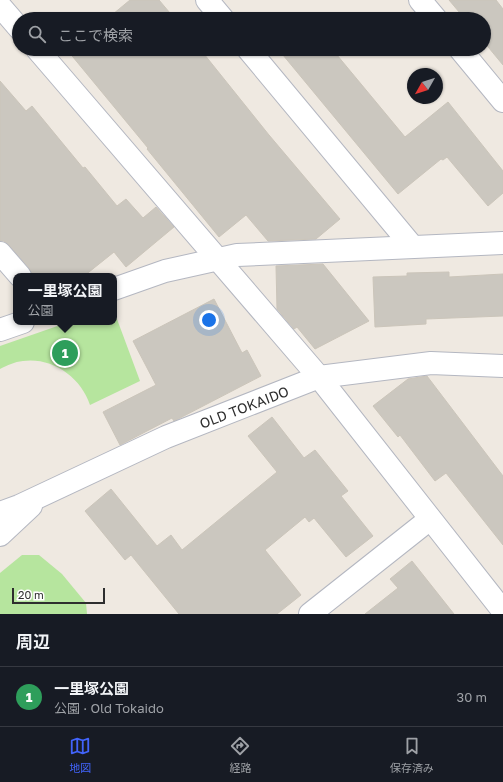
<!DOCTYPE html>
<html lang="ja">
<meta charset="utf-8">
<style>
:root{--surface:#171b24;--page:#20242c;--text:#f1f3f6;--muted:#9ea1a6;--line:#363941;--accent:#4264fb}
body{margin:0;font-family:"Golos Text","Noto Sans JP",sans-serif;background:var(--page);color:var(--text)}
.compass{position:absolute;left:407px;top:68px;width:36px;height:36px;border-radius:50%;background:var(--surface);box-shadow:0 1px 3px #0004;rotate:231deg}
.scale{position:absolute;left:12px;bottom:10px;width:93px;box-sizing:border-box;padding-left:4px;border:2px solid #2e2e2e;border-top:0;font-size:11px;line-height:14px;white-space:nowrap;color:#2e2e2e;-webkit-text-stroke:3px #fff;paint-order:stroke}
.you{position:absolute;left:209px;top:320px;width:14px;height:14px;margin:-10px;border:3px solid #fff;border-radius:50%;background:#1a73e8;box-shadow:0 0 0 6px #1a73e833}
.badge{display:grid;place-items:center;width:26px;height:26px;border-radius:50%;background:var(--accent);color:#fff;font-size:13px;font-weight:700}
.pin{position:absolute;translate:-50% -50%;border:2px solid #fff;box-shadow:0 1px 4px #0006}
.popup{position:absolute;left:13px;top:273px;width:104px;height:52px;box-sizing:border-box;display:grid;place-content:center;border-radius:8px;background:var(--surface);filter:drop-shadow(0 1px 3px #0005);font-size:13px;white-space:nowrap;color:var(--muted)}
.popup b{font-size:15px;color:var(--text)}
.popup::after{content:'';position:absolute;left:50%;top:100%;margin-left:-8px;border:8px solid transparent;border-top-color:var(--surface)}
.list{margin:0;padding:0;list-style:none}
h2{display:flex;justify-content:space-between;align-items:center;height:52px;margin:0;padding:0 16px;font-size:17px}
h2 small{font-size:13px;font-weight:400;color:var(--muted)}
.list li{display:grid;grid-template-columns:26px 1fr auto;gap:12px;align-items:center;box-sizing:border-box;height:60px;padding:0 16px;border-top:1px solid var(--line)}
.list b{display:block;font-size:15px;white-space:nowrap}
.list p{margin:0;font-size:13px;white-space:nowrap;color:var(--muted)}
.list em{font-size:13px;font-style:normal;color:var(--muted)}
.icon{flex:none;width:22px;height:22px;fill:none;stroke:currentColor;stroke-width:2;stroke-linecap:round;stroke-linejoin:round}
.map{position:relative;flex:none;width:503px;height:614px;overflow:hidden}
.search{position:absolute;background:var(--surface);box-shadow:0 1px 3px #0004;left:12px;right:12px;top:12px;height:44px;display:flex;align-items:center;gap:10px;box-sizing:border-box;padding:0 14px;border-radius:22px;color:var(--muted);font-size:15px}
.sheet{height:112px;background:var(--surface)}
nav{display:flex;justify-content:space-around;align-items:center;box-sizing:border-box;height:56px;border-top:1px solid var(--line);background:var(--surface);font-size:11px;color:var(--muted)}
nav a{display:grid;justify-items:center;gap:2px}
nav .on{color:var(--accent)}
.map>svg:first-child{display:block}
.green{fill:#b6e59e}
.building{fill:#cbc7bf;stroke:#cbc5ba}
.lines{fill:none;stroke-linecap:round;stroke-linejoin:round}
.minor-casing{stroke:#b4b7c1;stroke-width:24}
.minor{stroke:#fff;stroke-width:22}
.labels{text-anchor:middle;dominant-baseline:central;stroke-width:4;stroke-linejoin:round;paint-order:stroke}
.street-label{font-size:14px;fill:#2e2e2e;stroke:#fff}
</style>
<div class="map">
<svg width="503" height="614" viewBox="0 0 503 614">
<rect width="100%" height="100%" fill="#efe9e1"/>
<g class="green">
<path d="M114,311L140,381L90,405C81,377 52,357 23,361C14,362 8,365 0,369V346L69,322H114Z"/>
<polygon points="22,555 39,555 62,574 86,603 87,614 0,614 0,573"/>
</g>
<g class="building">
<polygon points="130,0 159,0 175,19 107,19"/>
<polygon points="449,0 496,0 503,9 503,65 484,42 484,19 465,19"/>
<polygon points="70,49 200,49 269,135 340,219 316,239 268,241 246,215 219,237 147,149 148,148 68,51"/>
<polygon points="278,49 332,49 405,137 448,102 503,171 503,193 488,206 447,157 443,160 441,159 398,194"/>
<polygon points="0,81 26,111 32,106 83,168 85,167 117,206 126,199 143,218 156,207 174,227 126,267 114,252 84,276 32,276 29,268 9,245 4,241 0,241"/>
<polygon points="323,264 369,321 315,349 297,327 294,329 277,309 276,266"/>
<polygon points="449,272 449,277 503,274 503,316 426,319 426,324 375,327 373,277 407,276 407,273"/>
<polygon points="214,299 242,353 247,350 261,376 178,419 174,421 172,418 120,445 103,412 156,385 133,341"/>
<polygon points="427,376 503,476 503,545 446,473 435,481 400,435 398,437 373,406 408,379"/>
<polygon points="272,417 304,458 315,450 348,491 341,496 373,536 346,557 314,518 309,522 305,517 265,550 301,595 277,614 179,614 131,555 125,560 85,511 111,489 157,546 171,535 182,550 277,472 248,436"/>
<polygon points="412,561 454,614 365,614 398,588 390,579"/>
</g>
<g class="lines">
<defs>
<g id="minor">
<polyline points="207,0 223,19"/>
<polyline points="420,0 436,19"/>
<polyline points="0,6 19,28"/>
<polyline points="37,49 319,377 503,611"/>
<polyline points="248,49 412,246"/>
<polyline points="460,49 503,101"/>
<polyline points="0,253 20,276"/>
<polyline points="114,289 165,271 237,255 503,243"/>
<polyline points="0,330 23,322"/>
<polyline points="0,513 19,506 166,437 319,377 431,363 503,366"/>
<polyline points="0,535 31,506"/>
<polyline points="310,614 430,519"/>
</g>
</defs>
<use href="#minor" class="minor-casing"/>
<use href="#minor" class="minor"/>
</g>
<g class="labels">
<g class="street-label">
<text transform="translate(244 407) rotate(-21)">OLD TOKAIDO</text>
</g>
</g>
</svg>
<svg class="compass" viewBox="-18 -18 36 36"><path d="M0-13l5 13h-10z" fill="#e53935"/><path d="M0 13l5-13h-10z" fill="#9ea1a6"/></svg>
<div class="scale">20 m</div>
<div class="you"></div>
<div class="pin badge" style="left:65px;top:353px;background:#2e9e5b">1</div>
<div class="popup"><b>一里塚公園</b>公園</div>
<div class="search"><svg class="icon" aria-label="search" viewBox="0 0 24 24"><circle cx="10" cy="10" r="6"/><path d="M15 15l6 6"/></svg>ここで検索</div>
</div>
<section class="sheet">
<h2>周辺<small></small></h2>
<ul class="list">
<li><span class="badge" style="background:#2e9e5b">1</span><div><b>一里塚公園</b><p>公園 · Old Tokaido</p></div><em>30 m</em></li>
</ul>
</section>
<nav>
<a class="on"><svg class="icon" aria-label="map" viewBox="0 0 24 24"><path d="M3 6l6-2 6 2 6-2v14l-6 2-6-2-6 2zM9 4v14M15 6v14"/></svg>地図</a>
<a><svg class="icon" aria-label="directions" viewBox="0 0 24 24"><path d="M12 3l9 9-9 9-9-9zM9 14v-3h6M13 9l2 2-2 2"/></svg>経路</a>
<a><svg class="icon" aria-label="saved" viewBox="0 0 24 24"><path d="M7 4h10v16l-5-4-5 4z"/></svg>保存済み</a>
</nav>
